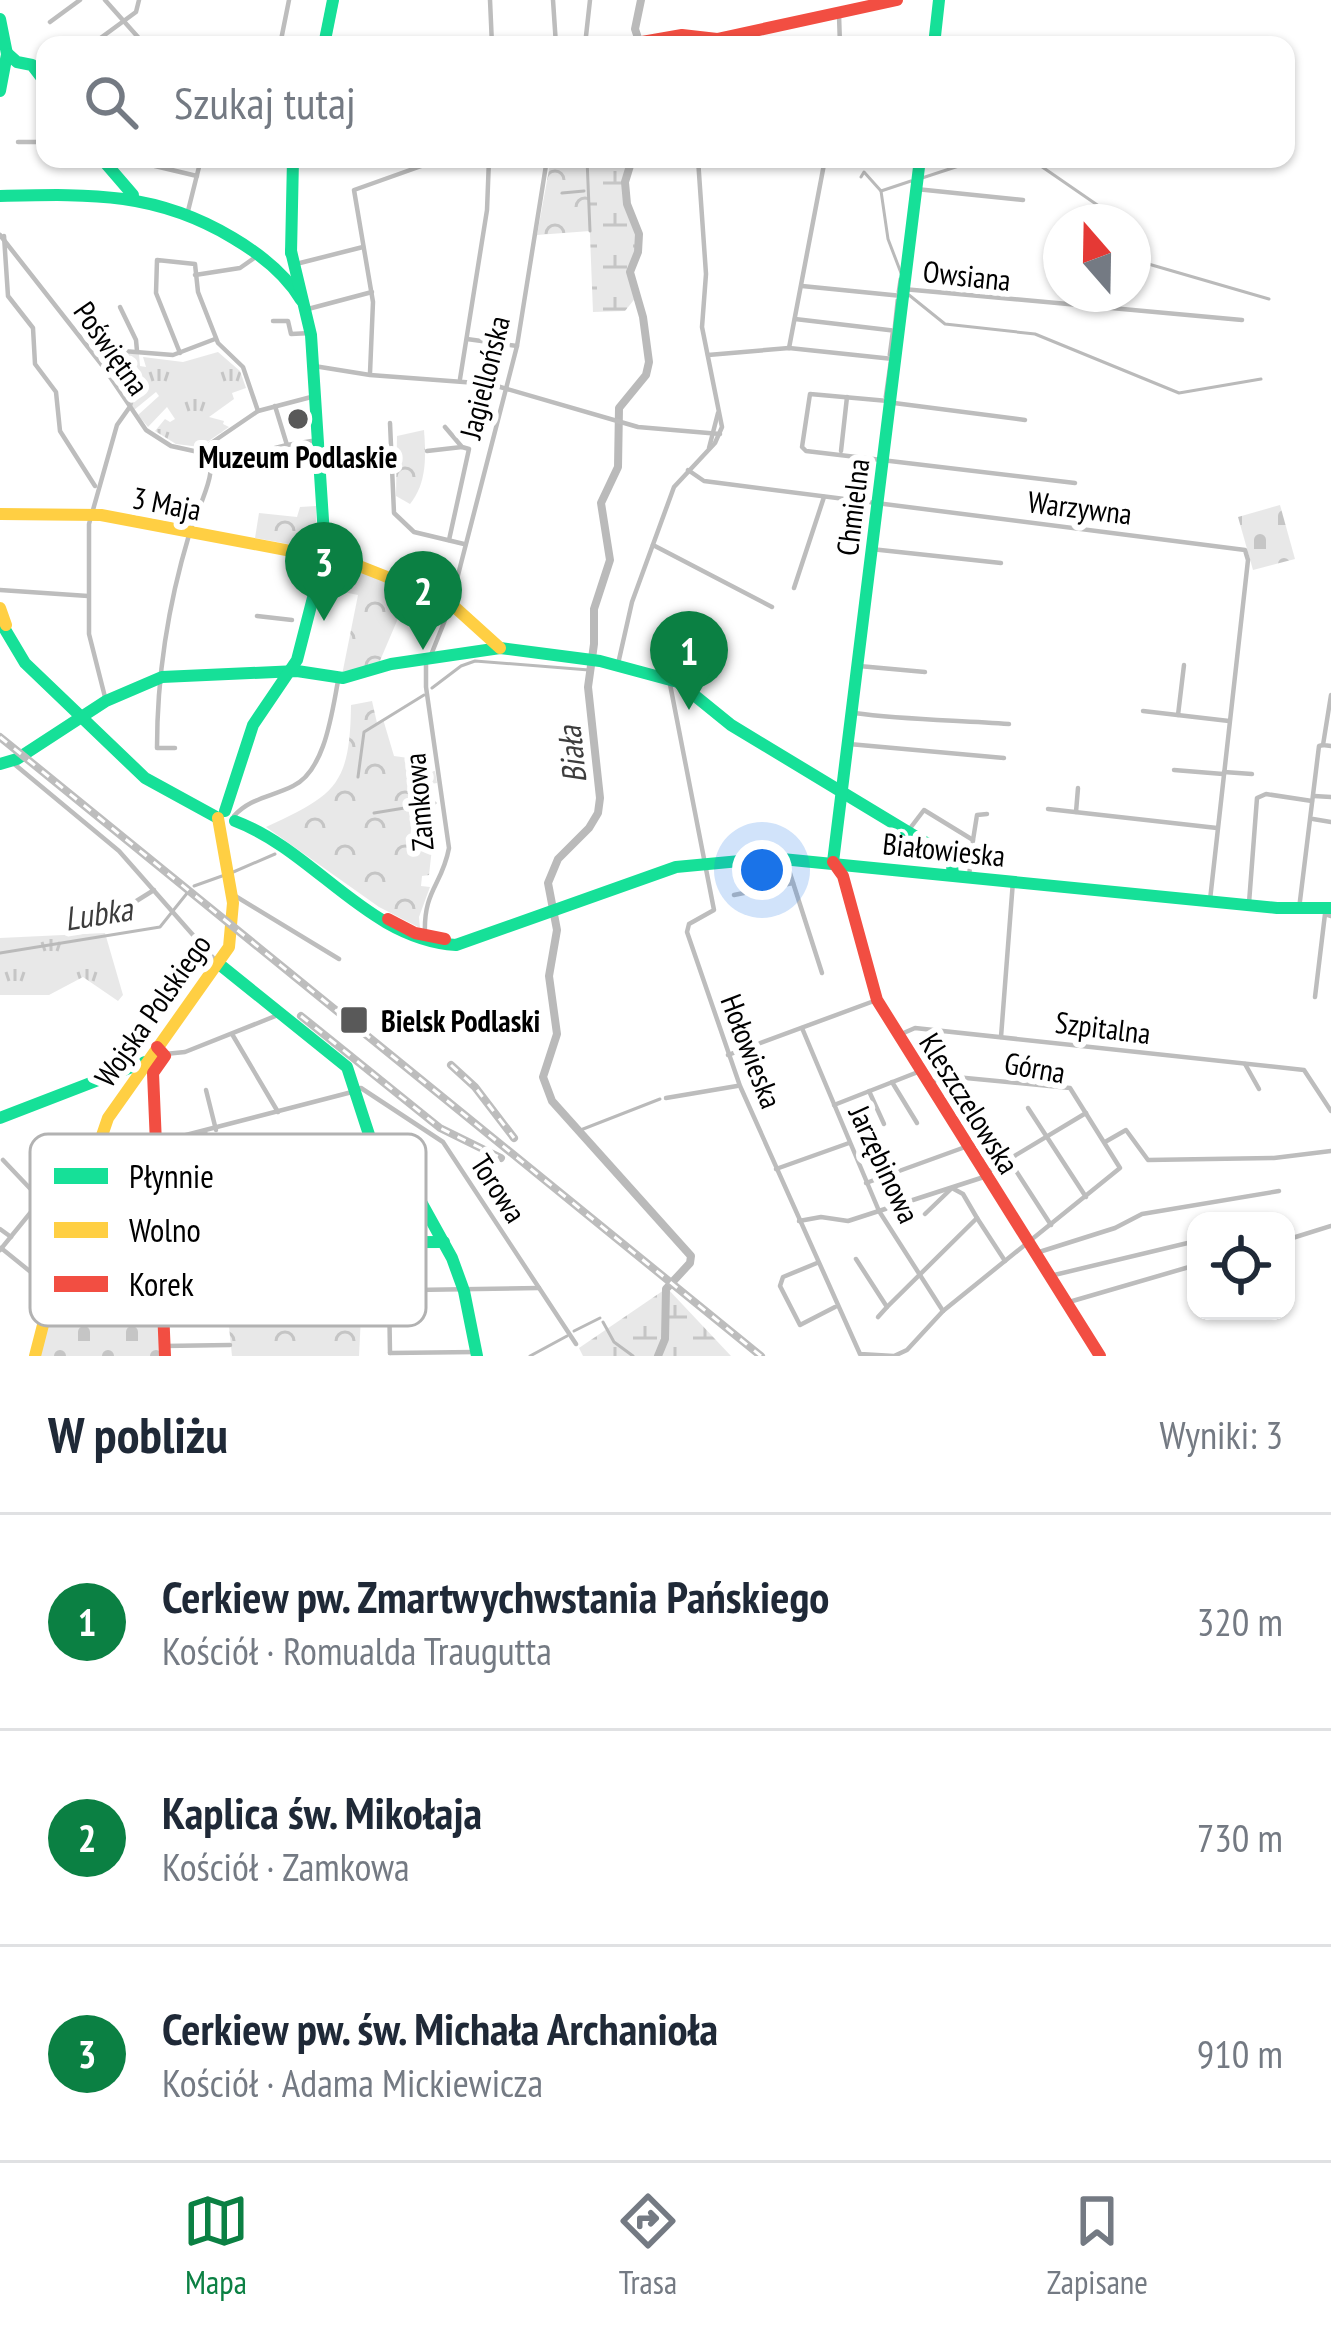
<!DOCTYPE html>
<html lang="pl">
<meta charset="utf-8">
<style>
:root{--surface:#fff;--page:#f2f2f3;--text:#1f2937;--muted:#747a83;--line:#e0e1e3;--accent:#0b8043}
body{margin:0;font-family:"PT Sans Narrow",sans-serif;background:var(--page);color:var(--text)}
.controls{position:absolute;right:36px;bottom:36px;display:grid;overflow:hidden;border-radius:24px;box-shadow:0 3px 9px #0004}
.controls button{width:108px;height:108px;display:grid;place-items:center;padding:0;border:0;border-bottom:3px solid var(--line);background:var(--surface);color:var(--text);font:60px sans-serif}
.compass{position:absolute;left:1043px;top:204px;width:108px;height:108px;border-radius:50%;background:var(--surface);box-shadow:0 3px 9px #0004;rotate:340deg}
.you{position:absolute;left:762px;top:870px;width:42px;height:42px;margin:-30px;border:9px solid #fff;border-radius:50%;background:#1a73e8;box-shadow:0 0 0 18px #1a73e833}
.badge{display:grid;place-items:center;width:78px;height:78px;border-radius:50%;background:var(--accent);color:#fff;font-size:39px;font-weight:700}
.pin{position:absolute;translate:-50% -99px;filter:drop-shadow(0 3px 6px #0008)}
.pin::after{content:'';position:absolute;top:63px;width:42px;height:36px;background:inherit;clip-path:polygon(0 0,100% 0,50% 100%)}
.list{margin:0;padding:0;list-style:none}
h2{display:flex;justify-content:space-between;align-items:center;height:156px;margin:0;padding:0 48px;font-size:51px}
h2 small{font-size:39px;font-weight:400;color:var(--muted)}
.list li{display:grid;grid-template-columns:78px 1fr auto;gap:36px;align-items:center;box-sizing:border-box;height:216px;padding:0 48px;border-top:3px solid var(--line)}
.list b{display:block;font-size:45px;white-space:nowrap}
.list p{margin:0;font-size:39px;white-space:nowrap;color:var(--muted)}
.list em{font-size:39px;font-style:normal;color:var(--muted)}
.icon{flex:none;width:66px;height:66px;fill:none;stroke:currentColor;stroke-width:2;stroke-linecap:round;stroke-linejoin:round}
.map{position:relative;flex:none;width:1331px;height:1356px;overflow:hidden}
.search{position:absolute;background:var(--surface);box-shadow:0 3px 9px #0004;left:36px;right:36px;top:36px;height:132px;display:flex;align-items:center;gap:30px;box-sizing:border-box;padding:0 42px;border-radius:24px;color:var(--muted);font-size:45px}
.sheet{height:804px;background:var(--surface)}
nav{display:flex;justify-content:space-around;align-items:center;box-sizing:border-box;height:168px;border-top:3px solid var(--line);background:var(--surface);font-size:33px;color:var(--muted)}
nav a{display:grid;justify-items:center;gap:6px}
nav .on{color:var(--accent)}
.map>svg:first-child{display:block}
.grass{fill:url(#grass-tufts)}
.forest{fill:url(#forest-crowns)}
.wetland{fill:url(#wetland-marsh)}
.cemetery{fill:url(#cemetery-stones)}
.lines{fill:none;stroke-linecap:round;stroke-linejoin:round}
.stream{stroke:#bababa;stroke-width:3}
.river{stroke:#bababa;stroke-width:8}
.street{stroke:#bdbdbd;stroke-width:4.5}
.fast{stroke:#16e098;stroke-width:12}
.slow{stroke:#ffcf43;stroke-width:12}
.jam{stroke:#f24e42;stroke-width:12}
.rail-casing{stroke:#bdbdbd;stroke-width:8}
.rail{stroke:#fff;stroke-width:3;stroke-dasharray:9;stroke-linecap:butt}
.poi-dot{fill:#595959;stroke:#fff;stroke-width:4.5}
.labels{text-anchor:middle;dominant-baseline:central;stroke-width:12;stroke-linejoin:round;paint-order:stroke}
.street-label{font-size:30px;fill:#000;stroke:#fff}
.poi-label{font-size:30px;font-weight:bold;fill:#000;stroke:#fff}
.water-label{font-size:33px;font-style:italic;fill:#3d3d3d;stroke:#fff}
.key{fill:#fff;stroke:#b2b2b2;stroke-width:3}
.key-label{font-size:33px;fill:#000}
</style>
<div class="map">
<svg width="1331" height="1356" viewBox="0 0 1331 1356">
<defs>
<pattern id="grass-tufts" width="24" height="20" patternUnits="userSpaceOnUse" patternTransform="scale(3)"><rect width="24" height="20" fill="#e8e8e8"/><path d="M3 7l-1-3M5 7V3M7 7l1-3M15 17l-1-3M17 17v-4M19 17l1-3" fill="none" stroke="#c5c5c5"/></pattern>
<pattern id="forest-crowns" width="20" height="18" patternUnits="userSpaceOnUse" patternTransform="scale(3)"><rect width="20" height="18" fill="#e8e8e8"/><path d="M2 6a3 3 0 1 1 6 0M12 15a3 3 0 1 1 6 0" fill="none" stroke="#c5c5c5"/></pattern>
<pattern id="wetland-marsh" width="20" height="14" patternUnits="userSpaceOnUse" patternTransform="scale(3)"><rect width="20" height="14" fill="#e8e8e8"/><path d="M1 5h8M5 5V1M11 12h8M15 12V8" fill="none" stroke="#c5c5c5"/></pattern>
<pattern id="cemetery-stones" width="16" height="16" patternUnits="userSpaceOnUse" patternTransform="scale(3)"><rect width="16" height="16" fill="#e8e8e8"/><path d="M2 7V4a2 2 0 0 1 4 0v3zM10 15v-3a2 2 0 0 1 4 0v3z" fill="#c5c5c5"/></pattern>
</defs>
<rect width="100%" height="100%" fill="#fff"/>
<g class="grass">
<polygon points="218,352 240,371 246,388 232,393 234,399 209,417 224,421 223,424 229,427 200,447 176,444 155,431 165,419 170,422 175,419 167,407 148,427 138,415 159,396 156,392 134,410 128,400 139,391 135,385 124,393 113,376 121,376 120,370 111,372 122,353 139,354 140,366 146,367 143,357 183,362"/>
<polygon points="105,933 123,995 118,1001 83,977 49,995 0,995 0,938"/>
</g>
<g class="forest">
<polygon points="551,159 587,159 590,231 537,235"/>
<path d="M424,430C426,456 427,483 410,504L396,496L397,436Z"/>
<polygon points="316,506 316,549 255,538 259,513 297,517 300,507"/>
<polygon points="331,561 356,566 411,588 379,663 342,675 358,595 319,587 326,562"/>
<path d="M372,701L377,723L383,719L394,756L423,760L426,772L435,771L437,783L412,787L421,806L412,809L414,820L426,818L432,848L429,875L422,876L421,886L430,887L419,917L420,928L379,907L266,827C335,795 350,786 351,705Z"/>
<polygon points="362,1296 359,1356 232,1356 226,1297"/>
</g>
<g class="wetland">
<path d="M587,159H632C618,195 636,205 639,237C641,262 627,262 637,296L625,311L593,312Z"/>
<polygon points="667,1288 731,1356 583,1356 579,1348"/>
</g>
<g class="cemetery">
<polygon points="1280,505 1295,559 1253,570 1238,517"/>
<polygon points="68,1244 157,1246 160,1356 39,1356"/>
</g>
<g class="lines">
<g class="stream">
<polyline points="587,159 590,231"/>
<polyline points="1008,159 1035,162 1122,222"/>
<polyline points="861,177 864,172 881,191 888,239 901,273"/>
<polyline points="922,178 980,159"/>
<polyline points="881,191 911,181"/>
<polyline points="562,193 584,191"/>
<polyline points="1133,249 1138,261 1269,299"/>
<polyline points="898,292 900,279"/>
<polyline points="909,295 945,324 1035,334 1179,393 1261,379"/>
<polyline points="894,328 897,300"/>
<polyline points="889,355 892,333"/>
<polyline points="885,397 890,362"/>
<polyline points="432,688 461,666 475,661 589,670"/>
<polyline points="358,777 364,732 424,695"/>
<polyline points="374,813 435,803"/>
<polyline points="231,873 275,854"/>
<polyline points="194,886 222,876"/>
<polyline points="0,953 160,927 188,892"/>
<polyline points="578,1131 660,1099"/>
<polyline points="603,1322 614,1342 633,1356"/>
<polyline points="574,1331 600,1318"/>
<polyline points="530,1356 567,1336"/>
</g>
<g class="river">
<polyline points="640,44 635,29 641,0"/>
<polyline points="632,159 625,182 627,204 639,234 638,252 630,272 643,317 649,362 646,375 619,408 618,467 601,503 610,560 594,609 594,644 588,687 600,798 598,813 589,828 558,859 548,883 557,930 549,976 557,1034 543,1077 552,1101 691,1256 690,1263 666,1289 665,1339 658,1356"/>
</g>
<g class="street">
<polyline points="105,0 145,45"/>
<polyline points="490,0 492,45"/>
<polyline points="553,0 556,45"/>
<polyline points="839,15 840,45"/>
<polyline points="50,22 80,0"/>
<polyline points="91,45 136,12 139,0"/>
<polyline points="280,45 289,0"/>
<polyline points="585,45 590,0"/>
<polyline points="18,142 45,142"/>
<polyline points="143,159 155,166 197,176"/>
<polyline points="916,189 1023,200"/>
<polyline points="188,211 201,159"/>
<polyline points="0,235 102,365 146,430 171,446 212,455"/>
<polyline points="4,236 8,296 33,328 35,364 56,392 60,431 95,486"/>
<polyline points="296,264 363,247"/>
<polyline points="195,275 240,268 257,256"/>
<polyline points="802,286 902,296"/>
<polyline points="903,289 1242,320"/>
<polyline points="120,307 136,340 137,351"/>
<polyline points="308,309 372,292"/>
<polyline points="795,319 897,331"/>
<polyline points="273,321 288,321 291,334 311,333"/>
<polyline points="467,339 517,346"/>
<polyline points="789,348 825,159"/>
<polyline points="180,353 156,293 157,260 195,264 198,292 218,343 243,367 258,411"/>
<polyline points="708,355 789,348 893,359"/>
<polyline points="102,365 123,351 173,355 215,339"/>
<polyline points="314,366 370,375 490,384 638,427 720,434"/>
<polyline points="370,373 373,302 354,190 441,159"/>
<polyline points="460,379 487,210 489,159"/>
<polyline points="888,401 810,394 802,447 806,451 1075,483"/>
<polyline points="894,403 1025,420"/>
<polyline points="275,406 287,445 318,440"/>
<polyline points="390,423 394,513 414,532 464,544"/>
<polyline points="445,427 462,447 469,449 449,540"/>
<polyline points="709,448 718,413"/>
<polyline points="427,451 462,447"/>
<polyline points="841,451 847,397"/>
<polyline points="198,452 258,411 315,396"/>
<polyline points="212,464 287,445"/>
<polyline points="688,470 704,481 1245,550 1248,560 1210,900"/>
<polyline points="653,545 772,607"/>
<polyline points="871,549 1001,563"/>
<polyline points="794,588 824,497"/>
<polyline points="0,590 88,596"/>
<polyline points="257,616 292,620"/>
<polyline points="431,655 449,610 517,346 547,159"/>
<polyline points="618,664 632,602 674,487 715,443 722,427 702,327 706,274 698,159"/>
<polyline points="859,666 925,672"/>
<polyline points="669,679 714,910 689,924 687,932 740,1086 860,1354 894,1356 907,1350 943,1311 1120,1168 1070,1088 945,1076 932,1082"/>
<polyline points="1331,695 1323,745 1331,746"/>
<polyline points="106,701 89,634 89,524 117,425 129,408"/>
<polyline points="1143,711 1229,721"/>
<path d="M854,713C906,720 956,720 1009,724"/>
<polyline points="1178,715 1184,665"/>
<polyline points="849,744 1004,758"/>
<path d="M175,748H157C157,676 168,605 189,535C197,509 220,471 208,446"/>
<polyline points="13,763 119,851 215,960"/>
<polyline points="1174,770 1223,774"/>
<polyline points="1224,772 1252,774"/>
<polyline points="1314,796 1331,797"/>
<polyline points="1048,809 1217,828"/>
<polyline points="1076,812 1078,788"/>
<path d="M234,816C250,798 271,797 293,786C325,771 332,712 338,681"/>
<polyline points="1313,819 1331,822"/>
<polyline points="908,831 924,810 973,840 969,876"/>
<polyline points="973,840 977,815 987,814"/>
<polyline points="787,864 822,973"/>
<polyline points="232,894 339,959"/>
<polyline points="734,895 793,883"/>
<polyline points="1249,903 1257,798 1266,794 1312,801"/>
<polyline points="1299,909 1319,746 1323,745"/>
<polyline points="84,912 130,905 154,890"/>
<path d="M425,935C423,890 442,886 449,848L426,687V660"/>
<polyline points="1315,997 1325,914 1331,916"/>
<polyline points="802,1028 879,1211 943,1311"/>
<polyline points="232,1034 278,1112"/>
<polyline points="899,1035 915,1028 1304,1070 1331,1111"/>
<polyline points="1001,1037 1013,881"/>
<polyline points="165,1054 185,1052 278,1015"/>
<polyline points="728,1055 874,1001"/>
<polyline points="1245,1064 1259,1089"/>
<polyline points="892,1082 917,1123"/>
<polyline points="355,1089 361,1088 443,1142 576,1344"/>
<polyline points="206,1090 216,1130"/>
<polyline points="869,1091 884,1124"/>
<polyline points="666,1098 737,1086"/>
<polyline points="834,1105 918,1072"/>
<polyline points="1028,1108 1086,1197"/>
<polyline points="978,1112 1051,1225"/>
<polyline points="205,1132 236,1217 237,1241"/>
<polyline points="1105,1142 1126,1130 1148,1160 1274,1158 1331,1151"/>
<polyline points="155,1143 352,1092"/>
<polyline points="3,1160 41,1200"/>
<polyline points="776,1169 849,1143"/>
<polyline points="986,1173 1086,1113"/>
<polyline points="372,1182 388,1166"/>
<polyline points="866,1183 968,1146"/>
<polyline points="323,1198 333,1239"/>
<polyline points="977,1218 1005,1261"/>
<polyline points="799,1221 821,1217 848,1221 987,1176"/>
<polyline points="0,1229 11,1237"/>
<polyline points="66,1238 156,1243"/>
<polyline points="343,1239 368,1186 374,1155"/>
<polyline points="1286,1240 1331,1226"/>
<polyline points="252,1245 254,1293"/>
<polyline points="1,1248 32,1273 52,1280"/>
<polyline points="0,1250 92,1137"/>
<polyline points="1036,1253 1115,1228 1142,1214 1279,1191"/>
<polyline points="856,1259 887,1307 977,1218 963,1194 952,1188 925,1214"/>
<polyline points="817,1263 783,1277 780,1286 800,1325 835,1307"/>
<polyline points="1050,1276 1196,1241"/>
<polyline points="389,1292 390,1353"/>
<polyline points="334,1293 338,1245"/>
<polyline points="163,1294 539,1288"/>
<polyline points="1069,1302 1196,1265"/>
<polyline points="878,1317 887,1307"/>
<polyline points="164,1346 230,1345"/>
<polyline points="390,1353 475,1352"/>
</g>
<g class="fast">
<polyline points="0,19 7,54 0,91"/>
<polyline points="324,45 333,0"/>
<polyline points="934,45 939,0"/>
<polyline points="8,54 17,62 32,65 45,82"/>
<polyline points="102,159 133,195"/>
<path d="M0,196C88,194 155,191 233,238C260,254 285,273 301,300"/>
<polyline points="291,253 293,159"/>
<polyline points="0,621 25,663 145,778 218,818"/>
<polyline points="0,764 17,759 106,701 162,677 297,671 343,678 391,664 500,648 600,661 678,682 731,725 951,858 953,874"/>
<polyline points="225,811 253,725 297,660 325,551 311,335 291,251"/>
<path d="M235,821C315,851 367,939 456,945L676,867L772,858L1277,908H1331"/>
<polyline points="833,862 920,159"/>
<polyline points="219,964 347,1067 374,1150 416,1193 452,1258 464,1291 477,1356"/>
<polyline points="0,1118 145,1062"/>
<polyline points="161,1243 444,1242"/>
</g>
<g class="slow">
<polyline points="0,514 101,515 349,562 448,601 500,648"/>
<polyline points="0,608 6,625"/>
<polyline points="35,1356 61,1255 108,1118 229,947 233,903 218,818"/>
</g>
<g class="jam">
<polyline points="625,45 682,35 717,39 897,0"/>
<polyline points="833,862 843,876 877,1000 1100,1356"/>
<polyline points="388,919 415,933 445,939"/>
<polyline points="157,1047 165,1056 153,1073 165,1356"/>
</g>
<defs>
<g id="rail">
<polyline points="0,737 761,1356"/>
<polyline points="301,1016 440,1128 501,1158"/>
<polyline points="451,1065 475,1087 514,1138"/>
</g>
</defs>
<use href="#rail" class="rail-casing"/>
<use href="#rail" class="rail"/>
</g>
<g class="poi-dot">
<circle cx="298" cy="419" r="12"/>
<rect x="339" y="1005" width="30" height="30" rx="6"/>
</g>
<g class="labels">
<g class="street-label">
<text transform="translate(967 275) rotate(6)">Owsiana</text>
<text transform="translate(112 348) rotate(55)">Poświętna</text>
<text transform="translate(484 377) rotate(-76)">Jagiellońska</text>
<text transform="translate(167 503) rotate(11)">3 Maja</text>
<text transform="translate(852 507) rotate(-83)">Chmielna</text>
<text transform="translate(1080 507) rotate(7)">Warzywna</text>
<text transform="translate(418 802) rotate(-95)">Zamkowa</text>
<text transform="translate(944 849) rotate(6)">Białowieska</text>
<text transform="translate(152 1010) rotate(-55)">Wojska Polskiego</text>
<text transform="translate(1103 1027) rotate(7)">Szpitalna</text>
<text transform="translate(752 1051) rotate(69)">Hołowieska</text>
<text transform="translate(1035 1067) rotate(10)">Górna</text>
<text transform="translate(970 1103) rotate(58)">Kleszczelowska</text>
<text transform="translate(885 1164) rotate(65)">Jarzębinowa</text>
<text transform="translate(499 1188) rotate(57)">Torowa</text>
</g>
<g class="poi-label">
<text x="298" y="456">Muzeum Podlaskie</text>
<text x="381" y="1020" text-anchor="start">Bielsk Podlaski</text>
</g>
<g class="water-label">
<text transform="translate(571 755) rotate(-96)">Biała</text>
<text transform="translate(98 913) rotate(-9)">Lubka</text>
</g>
</g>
<rect x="30" y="1134" width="396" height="192" rx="18" class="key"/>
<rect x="54" y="1168" width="54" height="16" fill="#16e098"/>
<rect x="54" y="1222" width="54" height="16" fill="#ffcf43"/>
<rect x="54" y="1276" width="54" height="16" fill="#f24e42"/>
<g class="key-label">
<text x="129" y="1188">Płynnie</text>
<text x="129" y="1242">Wolno</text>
<text x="129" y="1296">Korek</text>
</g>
</svg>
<div class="controls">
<button><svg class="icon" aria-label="locate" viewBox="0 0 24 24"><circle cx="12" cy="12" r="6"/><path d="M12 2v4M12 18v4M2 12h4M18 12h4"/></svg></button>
</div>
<svg class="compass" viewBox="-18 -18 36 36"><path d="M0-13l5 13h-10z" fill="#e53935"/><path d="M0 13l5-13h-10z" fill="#747a83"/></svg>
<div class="you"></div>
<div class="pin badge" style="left:689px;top:710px">1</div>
<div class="pin badge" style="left:423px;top:650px">2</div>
<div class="pin badge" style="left:324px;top:621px">3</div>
<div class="search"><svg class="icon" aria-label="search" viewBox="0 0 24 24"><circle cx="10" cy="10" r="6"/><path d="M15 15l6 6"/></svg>Szukaj tutaj</div>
</div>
<section class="sheet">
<h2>W pobliżu<small>Wyniki: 3</small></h2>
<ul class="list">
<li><span class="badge">1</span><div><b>Cerkiew pw. Zmartwychwstania Pańskiego</b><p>Kościół · Romualda Traugutta</p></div><em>320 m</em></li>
<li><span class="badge">2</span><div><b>Kaplica św. Mikołaja</b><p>Kościół · Zamkowa</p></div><em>730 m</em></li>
<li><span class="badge">3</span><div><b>Cerkiew pw. św. Michała Archanioła</b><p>Kościół · Adama Mickiewicza</p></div><em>910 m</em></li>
</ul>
</section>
<nav>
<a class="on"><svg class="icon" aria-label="map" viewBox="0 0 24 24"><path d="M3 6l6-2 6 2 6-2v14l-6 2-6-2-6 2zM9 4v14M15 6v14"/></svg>Mapa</a>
<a><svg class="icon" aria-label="directions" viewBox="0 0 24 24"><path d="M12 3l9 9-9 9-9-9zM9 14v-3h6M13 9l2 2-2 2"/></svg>Trasa</a>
<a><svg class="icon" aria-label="saved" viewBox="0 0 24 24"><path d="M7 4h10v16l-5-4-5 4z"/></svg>Zapisane</a>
</nav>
